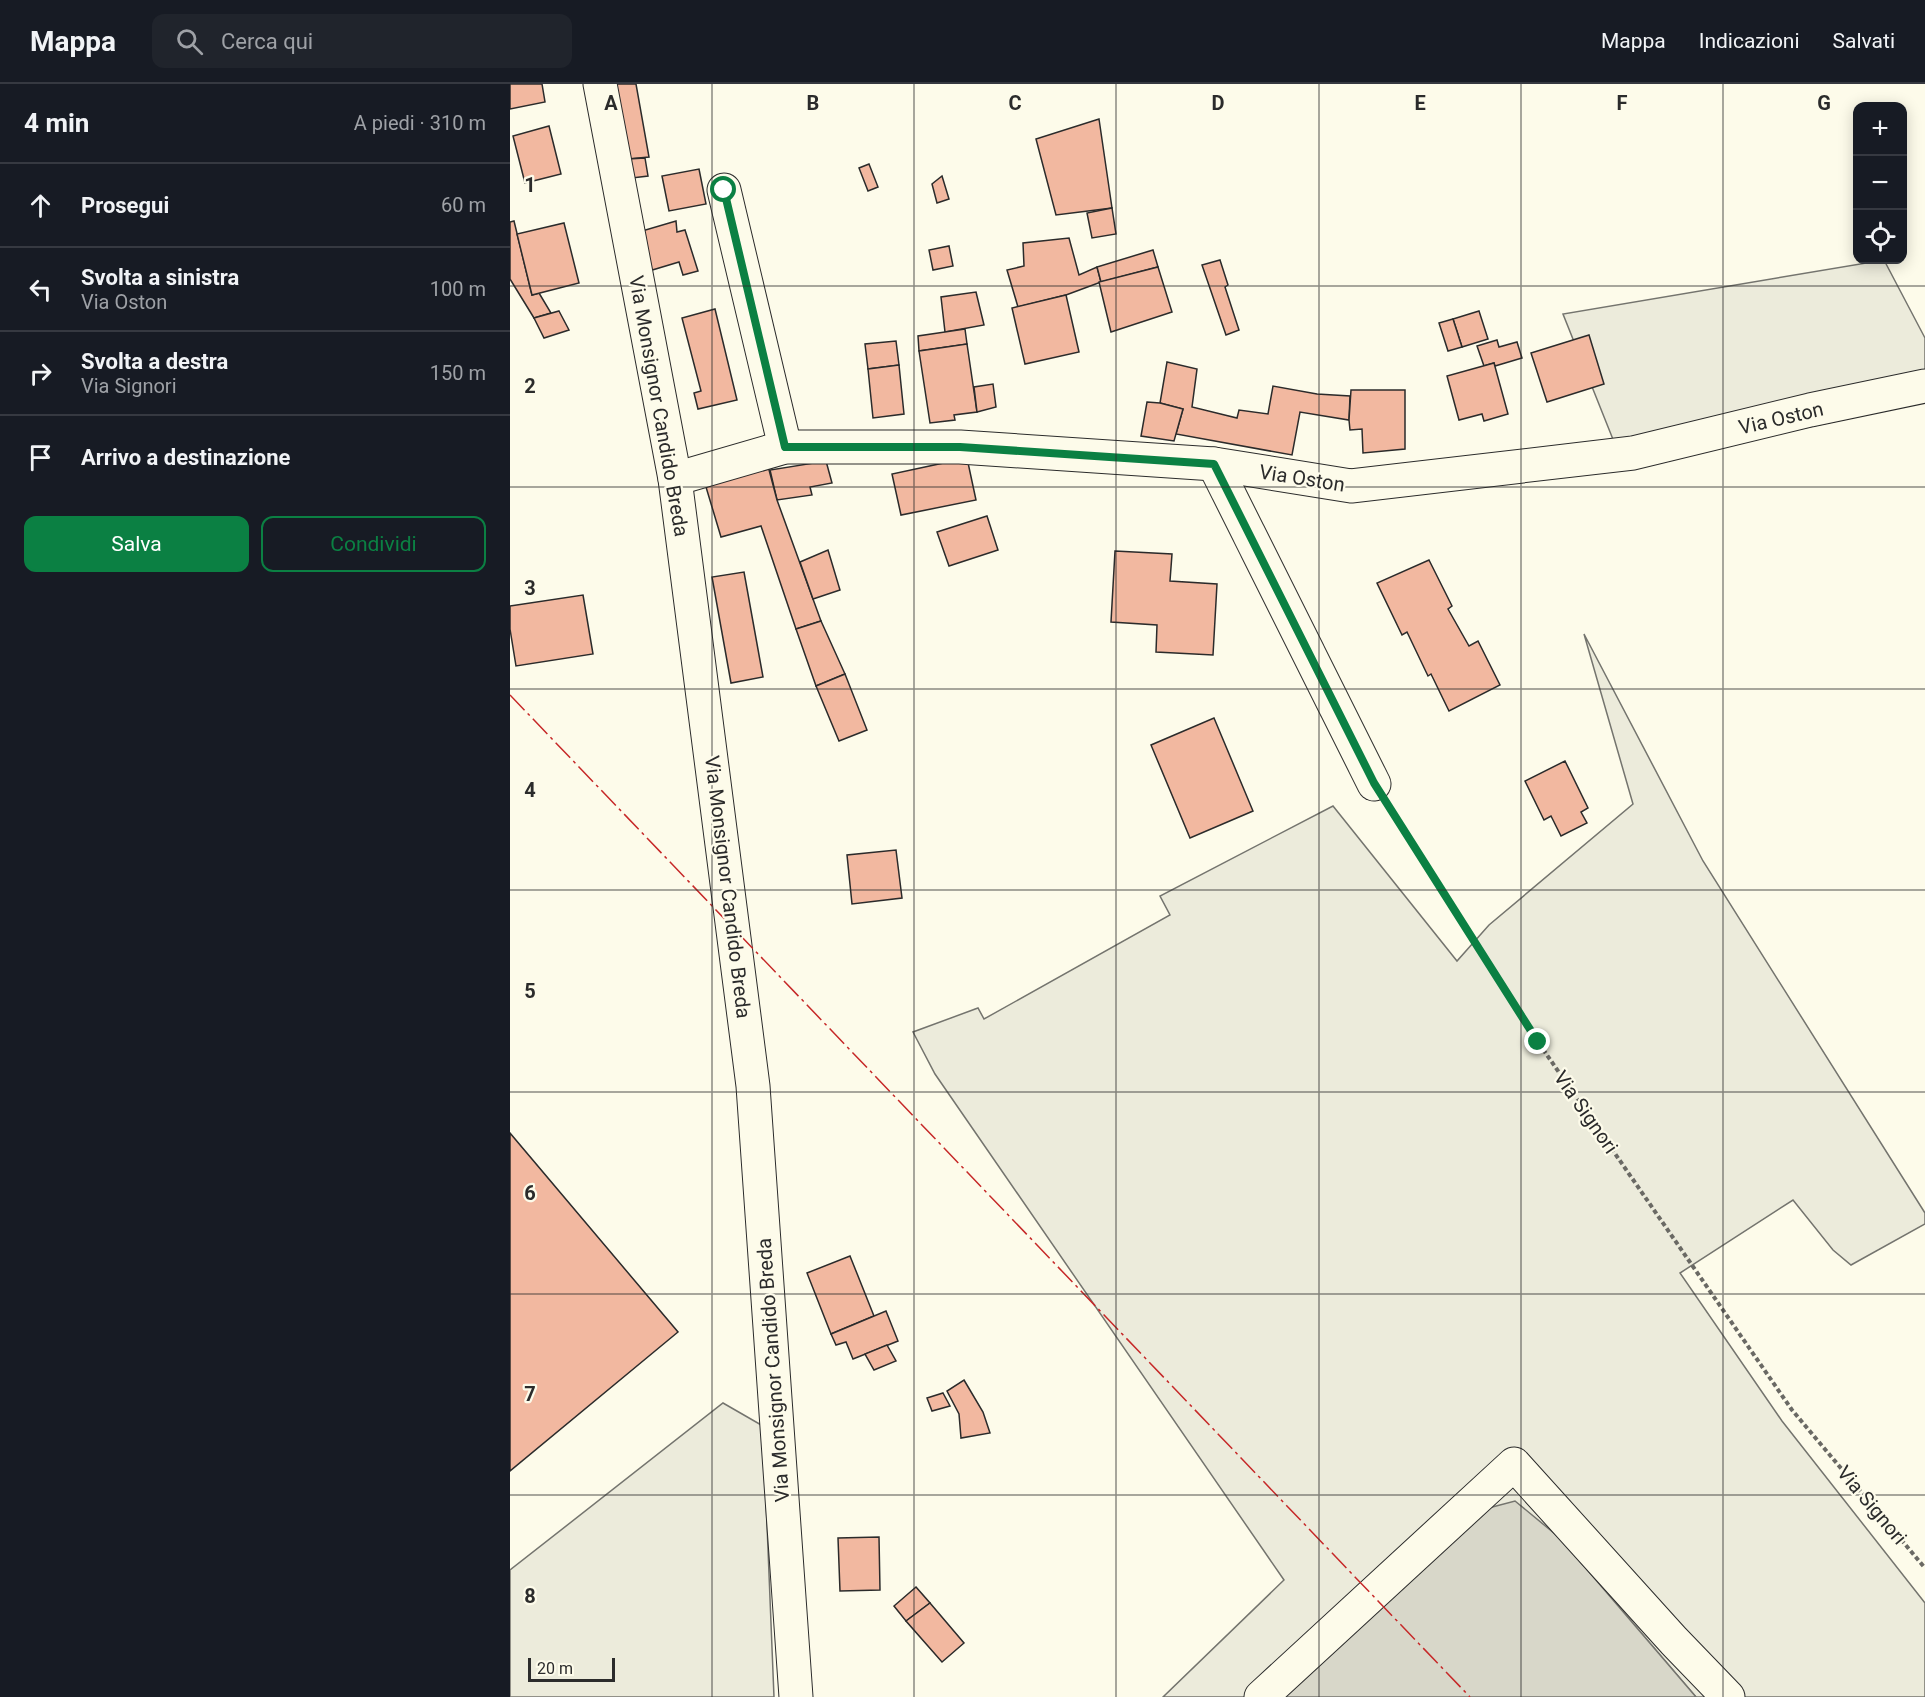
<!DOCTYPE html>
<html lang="it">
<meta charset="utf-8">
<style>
:root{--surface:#171b24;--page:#20242c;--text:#f1f3f6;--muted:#9ea1a6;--line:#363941;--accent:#0b8043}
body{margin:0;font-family:Roboto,sans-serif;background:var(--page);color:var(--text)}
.controls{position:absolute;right:18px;top:18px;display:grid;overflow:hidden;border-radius:12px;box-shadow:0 3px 15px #0003}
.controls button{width:54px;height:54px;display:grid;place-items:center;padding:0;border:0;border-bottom:2px solid var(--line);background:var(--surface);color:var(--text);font:30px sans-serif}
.scale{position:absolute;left:18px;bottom:15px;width:87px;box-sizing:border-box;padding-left:6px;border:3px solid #2b2b2b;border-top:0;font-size:16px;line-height:21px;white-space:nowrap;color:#2b2b2b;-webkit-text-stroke:4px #fdfbea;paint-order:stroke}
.stop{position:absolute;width:18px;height:18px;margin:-14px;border:4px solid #0b8043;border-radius:50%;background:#fff}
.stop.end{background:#0b8043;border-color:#fff;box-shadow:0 2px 6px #0008}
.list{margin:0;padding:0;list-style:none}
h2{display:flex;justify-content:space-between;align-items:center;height:78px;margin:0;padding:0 24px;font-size:26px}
h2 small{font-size:20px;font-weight:400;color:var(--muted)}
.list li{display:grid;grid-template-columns:39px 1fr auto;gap:18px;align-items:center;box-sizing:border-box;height:84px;padding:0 24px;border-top:2px solid var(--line)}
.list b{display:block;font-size:22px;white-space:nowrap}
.list p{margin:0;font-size:20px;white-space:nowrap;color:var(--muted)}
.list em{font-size:20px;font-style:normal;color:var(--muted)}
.actions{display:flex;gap:12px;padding:18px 24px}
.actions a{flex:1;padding:14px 0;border:2px solid var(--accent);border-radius:12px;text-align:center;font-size:21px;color:var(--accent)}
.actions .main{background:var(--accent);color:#fff}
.icon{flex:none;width:33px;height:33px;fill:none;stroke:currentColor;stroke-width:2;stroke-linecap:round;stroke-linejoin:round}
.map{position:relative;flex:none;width:1415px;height:1613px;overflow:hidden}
header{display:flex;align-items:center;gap:36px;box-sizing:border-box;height:84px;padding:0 30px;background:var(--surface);border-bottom:2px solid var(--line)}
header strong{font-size:28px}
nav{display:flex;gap:33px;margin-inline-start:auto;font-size:21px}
.search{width:420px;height:54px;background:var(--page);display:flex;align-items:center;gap:15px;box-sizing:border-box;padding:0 21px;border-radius:12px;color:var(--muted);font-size:22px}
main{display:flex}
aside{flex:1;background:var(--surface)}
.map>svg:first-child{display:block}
.green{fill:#ecebdb;stroke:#74746e;stroke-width:1.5}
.water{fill:#d8d7c9;stroke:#74746e;stroke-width:1.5}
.building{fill:#f2b8a0;stroke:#2b2b2b;stroke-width:1.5}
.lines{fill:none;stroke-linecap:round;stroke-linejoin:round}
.minor-casing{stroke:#2b2b2b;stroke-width:35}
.major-casing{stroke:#2b2b2b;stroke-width:35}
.path{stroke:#6a6964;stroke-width:4;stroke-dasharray:4.5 3;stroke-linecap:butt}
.minor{stroke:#fdfbea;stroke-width:33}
.major{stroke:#fdfbea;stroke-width:33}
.power{stroke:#c62828;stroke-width:1.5;stroke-dasharray:21 4.5 3 4.5;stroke-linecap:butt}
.route{stroke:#0b8043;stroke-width:8}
.grid{fill:none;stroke:#2b2b2b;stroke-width:1.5;stroke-opacity:0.55}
.labels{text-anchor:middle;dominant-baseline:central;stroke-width:4.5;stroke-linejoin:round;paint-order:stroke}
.street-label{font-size:20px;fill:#2b2b2b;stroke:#fdfbea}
.grid-label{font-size:20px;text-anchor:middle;font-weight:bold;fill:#2b2b2b;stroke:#fdfbea;stroke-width:4.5;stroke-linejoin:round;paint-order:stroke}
</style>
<header>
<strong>Mappa</strong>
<div class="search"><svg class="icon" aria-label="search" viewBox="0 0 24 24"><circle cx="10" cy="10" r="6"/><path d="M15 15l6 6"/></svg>Cerca qui</div>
<nav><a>Mappa</a><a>Indicazioni</a><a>Salvati</a></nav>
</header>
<main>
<aside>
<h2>4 min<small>A piedi · 310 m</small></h2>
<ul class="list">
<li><svg class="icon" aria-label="ahead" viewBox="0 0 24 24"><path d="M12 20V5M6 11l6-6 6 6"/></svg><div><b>Prosegui</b></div><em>60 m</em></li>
<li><svg class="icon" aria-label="left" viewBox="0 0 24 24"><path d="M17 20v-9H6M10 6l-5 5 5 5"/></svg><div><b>Svolta a sinistra</b><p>Via Oston</p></div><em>100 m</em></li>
<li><svg class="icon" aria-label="right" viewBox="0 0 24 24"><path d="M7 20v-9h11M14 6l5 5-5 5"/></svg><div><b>Svolta a destra</b><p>Via Signori</p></div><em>150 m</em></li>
<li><svg class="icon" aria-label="arrive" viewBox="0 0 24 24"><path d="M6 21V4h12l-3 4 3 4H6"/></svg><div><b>Arrivo a destinazione</b></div></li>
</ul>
<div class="actions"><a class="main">Salva</a><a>Condividi</a></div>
</aside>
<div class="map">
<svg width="1415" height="1613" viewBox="0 0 1415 1613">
<rect width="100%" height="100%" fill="#fdfbea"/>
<g class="green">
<polygon points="1374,176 1415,254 1415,318 1114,383 1053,230"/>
<polygon points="1074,550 1193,777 1415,1129 1415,1140 1341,1181 1323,1166 1283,1116 1170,1189 1272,1337 1415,1519 1415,1613 1186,1613 1050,1454 766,1613 653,1613 774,1496 425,990 403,948 468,924 474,935 660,831 650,812 823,722 947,877 979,841 1123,720"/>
<polygon points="213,1319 253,1342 264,1613 0,1613 0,1486"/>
</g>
<polygon class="water" points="1005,1417 1050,1454 1186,1613 766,1613 971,1426"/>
<g class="building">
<polygon points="0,0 32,0 35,18 0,25"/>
<polygon points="105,0 126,0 139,73 118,75"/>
<polygon points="589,35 602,124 546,131 526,55"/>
<polygon points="39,42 51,90 15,99 3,52"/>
<polygon points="135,74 138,92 122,94 118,75"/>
<polygon points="359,80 368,103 358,107 349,84"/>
<polygon points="189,85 196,120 159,127 152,92"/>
<polygon points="432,92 439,115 427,119 422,100"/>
<polygon points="602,124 606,150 582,154 577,129"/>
<polygon points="4,137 22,211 29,209 41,229 24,234 0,195 0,138"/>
<polygon points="166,137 167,148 175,146 188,187 173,191 169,178 139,187 132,147"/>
<polygon points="54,139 69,199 22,211 7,150"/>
<polygon points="559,154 569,191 587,183 591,198 556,211 508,223 497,186 514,182 513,159"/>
<polygon points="439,162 443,182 423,186 419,166"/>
<polygon points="643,166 648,183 591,198 587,183"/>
<polygon points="710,176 718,201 715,203 729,246 716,251 692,181"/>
<polygon points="648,183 662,228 601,248 589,198"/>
<polygon points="466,208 474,241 435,248 431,213"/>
<polygon points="556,211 569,268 515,280 502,224"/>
<polygon points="205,225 227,316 188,325 184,309 191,307 172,234"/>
<polygon points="49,227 59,246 34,254 24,234"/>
<polygon points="969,227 978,255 952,263 943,235"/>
<polygon points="943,235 952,263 938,267 929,239"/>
<polygon points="455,245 457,260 409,267 408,252"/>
<polygon points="1079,251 1094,300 1037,318 1021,269"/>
<polygon points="987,256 989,263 1007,258 1012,274 985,282 984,279 974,282 967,262"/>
<polygon points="386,257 389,281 358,285 355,260"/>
<polygon points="457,260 467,328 444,331 445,336 420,339 409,267"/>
<polygon points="657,278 687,285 682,323 727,334 729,326 758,330 763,302 807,310 840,312 839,336 790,328 782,371 666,350 673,325 650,319"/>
<polygon points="984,279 998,330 974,337 972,330 949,336 937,292"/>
<polygon points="389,281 394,330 363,334 358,285"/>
<polygon points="483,300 486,323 467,328 464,303"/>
<polygon points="841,306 895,306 895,365 853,369 852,345 840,346 839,336"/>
<polygon points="637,318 650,319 673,325 664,357 631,352"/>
<polygon points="457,374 466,416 391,431 382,390"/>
<polygon points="316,377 322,399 300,403 302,411 267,416 260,386"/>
<polygon points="258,382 267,416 311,537 286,545 251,442 211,453 196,403"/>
<polygon points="477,432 488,466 439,482 427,448"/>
<polygon points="318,466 330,506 303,515 290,478"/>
<polygon points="605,467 662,470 660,497 707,500 703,571 646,568 647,541 601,538"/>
<polygon points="919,476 942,522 938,525 959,562 968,557 990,601 939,627 921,590 918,592 897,548 892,551 867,499"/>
<polygon points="234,488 253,593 221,599 202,493"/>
<polygon points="73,511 83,570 6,582 0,545 0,522"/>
<polygon points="311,537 335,590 306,602 286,545"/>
<polygon points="335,590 357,646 329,657 306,602"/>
<polygon points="704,634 743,727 680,754 641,661"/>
<polygon points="1055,677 1078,724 1071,728 1077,739 1051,752 1041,732 1034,736 1015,697"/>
<polygon points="386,766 392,814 342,820 337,771"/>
<polygon points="0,1049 168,1248 0,1387"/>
<polygon points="340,1172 364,1232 321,1250 297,1189"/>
<polygon points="376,1227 388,1257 343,1275 336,1258 326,1261 321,1250"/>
<polygon points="377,1261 386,1277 364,1286 355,1270"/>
<polygon points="454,1296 473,1328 480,1349 451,1354 449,1330 437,1307"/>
<polygon points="433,1309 440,1322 422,1327 417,1314"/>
<polygon points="369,1453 370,1506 330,1507 328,1454"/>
<polygon points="406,1503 420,1519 396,1537 384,1522"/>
<polygon points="420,1519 454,1559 432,1578 396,1537"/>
</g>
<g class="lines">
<defs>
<g id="minor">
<polyline points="214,106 275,363"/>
<polyline points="704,380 864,700"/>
<polyline points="165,395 275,363 450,363 704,380 841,402 1123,369 1300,326 1415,302"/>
<polyline points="751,1613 1004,1380 1164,1557 1218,1613"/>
</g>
<polyline id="major" points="90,0 165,395 243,1002 286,1613"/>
</defs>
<use href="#minor" class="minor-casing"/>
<use href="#major" class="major-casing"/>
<polyline class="path" points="880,725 1028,958 1282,1326 1415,1484"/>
<use href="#minor" class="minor"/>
<use href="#major" class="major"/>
<polyline class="power" points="0,611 960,1613"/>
</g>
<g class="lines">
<polyline class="route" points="214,106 275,363 450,363 704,380 864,699 1028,958"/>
</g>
<path class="grid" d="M202,0V1613M404,0V1613M606,0V1613M809,0V1613M1011,0V1613M1213,0V1613M0,202H1415M0,403H1415M0,605H1415M0,806H1415M0,1008H1415M0,1210H1415M0,1411H1415"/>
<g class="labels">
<g class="street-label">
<text transform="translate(149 322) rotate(80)">Via Monsignor Candido Breda</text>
<text transform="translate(1271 334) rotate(-13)">Via Oston</text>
<text transform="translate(792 394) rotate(9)">Via Oston</text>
<text transform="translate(218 803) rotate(83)">Via Monsignor Candido Breda</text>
<text transform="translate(1076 1028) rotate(55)">Via Signori</text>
<text transform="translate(263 1286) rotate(-94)">Via Monsignor Candido Breda</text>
<text transform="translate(1362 1421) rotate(50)">Via Signori</text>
</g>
</g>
<g class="grid-label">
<text x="101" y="26">A</text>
<text x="303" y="26">B</text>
<text x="505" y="26">C</text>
<text x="708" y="26">D</text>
<text x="910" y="26">E</text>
<text x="1112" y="26">F</text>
<text x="1314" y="26">G</text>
<text x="20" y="108">1</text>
<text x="20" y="309">2</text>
<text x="20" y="511">3</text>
<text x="20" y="713">4</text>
<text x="20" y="914">5</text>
<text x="20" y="1116">6</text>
<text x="20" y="1317">7</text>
<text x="20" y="1519">8</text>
</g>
</svg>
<div class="controls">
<button>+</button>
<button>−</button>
<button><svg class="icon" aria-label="locate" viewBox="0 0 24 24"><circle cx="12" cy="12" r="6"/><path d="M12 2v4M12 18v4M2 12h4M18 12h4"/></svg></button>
</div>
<div class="scale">20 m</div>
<div class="stop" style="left:214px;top:106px"></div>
<div class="stop end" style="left:1028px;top:958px"></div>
</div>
</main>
